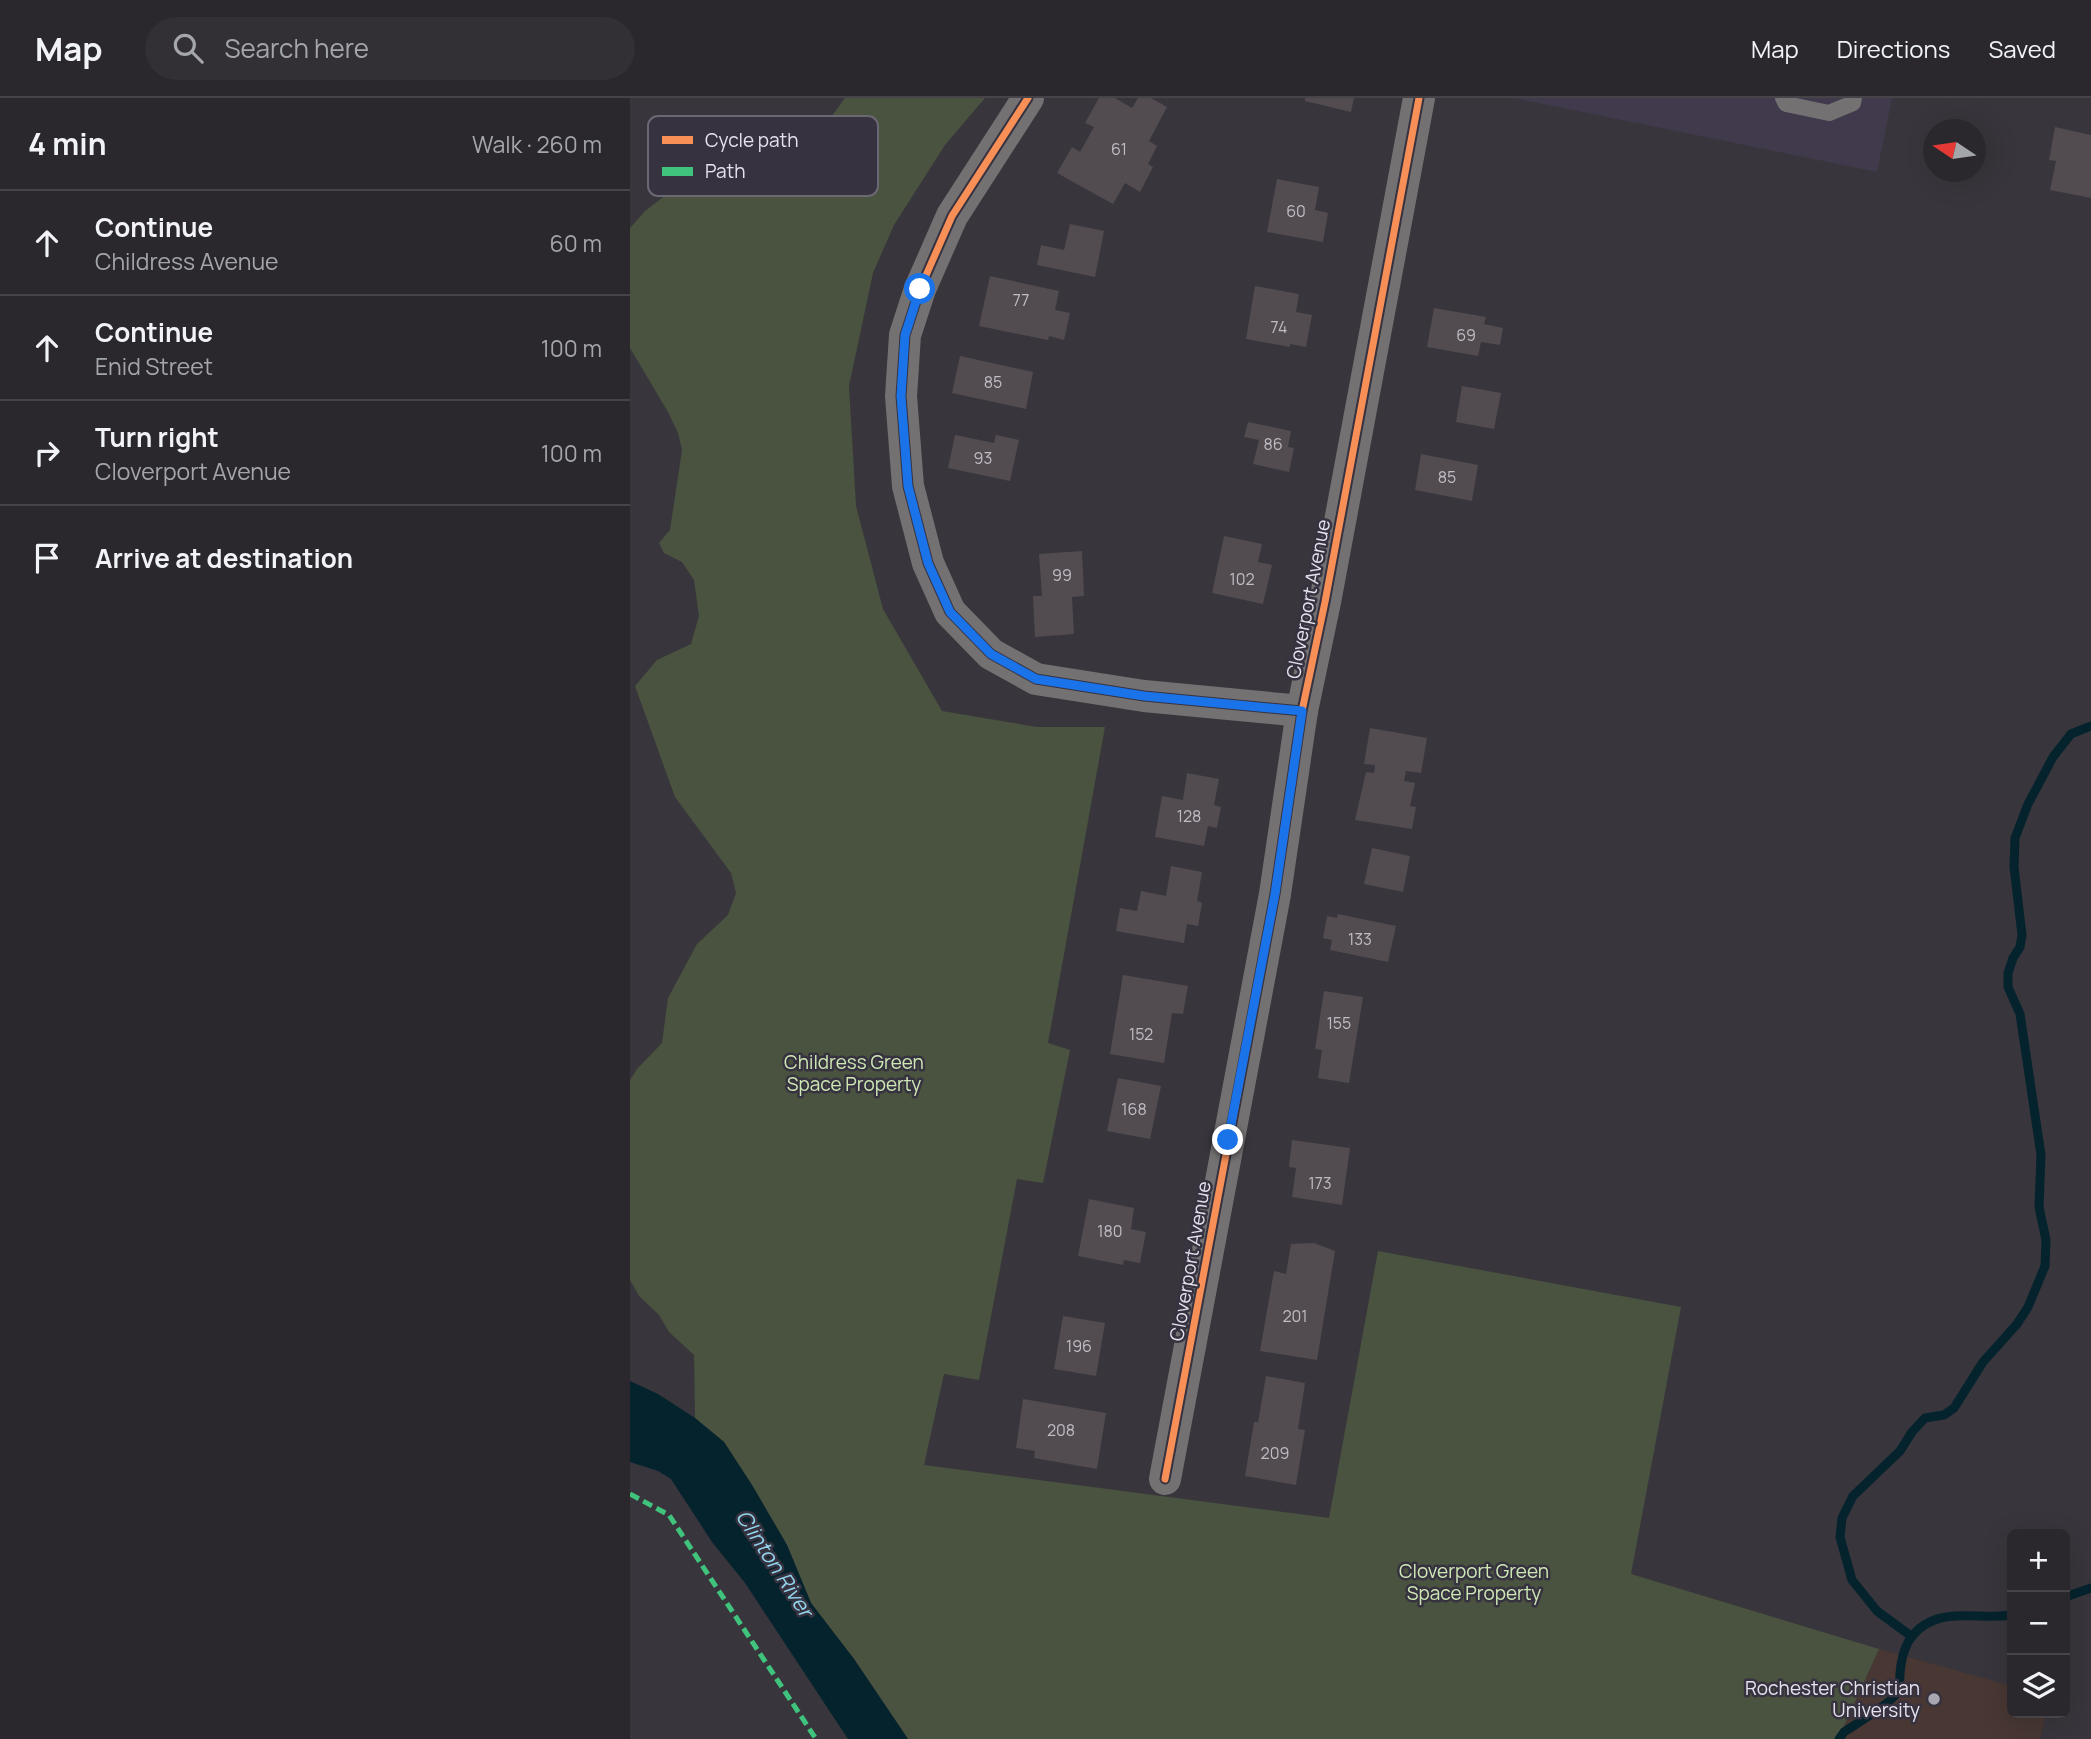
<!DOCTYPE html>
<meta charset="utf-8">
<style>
:root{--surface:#2a282d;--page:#323035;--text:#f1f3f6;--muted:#a5a6aa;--line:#464449}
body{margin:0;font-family:Manrope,sans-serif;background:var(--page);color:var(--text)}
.controls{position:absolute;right:21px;bottom:21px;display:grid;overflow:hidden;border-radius:10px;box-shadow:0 7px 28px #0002}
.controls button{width:63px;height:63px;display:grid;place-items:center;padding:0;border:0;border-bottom:2px solid var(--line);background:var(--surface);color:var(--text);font:35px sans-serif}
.compass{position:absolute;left:1293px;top:21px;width:63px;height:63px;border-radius:50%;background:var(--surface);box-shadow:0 7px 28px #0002;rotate:283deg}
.stop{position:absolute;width:21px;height:21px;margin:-16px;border:5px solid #1a73e8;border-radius:50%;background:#fff}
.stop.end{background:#1a73e8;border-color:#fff;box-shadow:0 2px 7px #0008}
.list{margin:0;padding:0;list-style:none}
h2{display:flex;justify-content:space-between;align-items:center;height:91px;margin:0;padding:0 28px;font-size:30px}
h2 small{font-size:23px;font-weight:400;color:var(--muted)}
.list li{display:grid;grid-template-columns:46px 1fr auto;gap:21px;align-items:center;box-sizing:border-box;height:105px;padding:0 28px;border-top:2px solid var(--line)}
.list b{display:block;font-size:26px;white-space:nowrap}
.list p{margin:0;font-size:23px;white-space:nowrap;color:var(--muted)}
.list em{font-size:23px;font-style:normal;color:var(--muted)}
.icon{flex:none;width:38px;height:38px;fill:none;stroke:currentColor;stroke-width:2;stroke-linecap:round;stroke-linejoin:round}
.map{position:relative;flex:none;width:1461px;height:1641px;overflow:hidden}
header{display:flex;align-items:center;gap:42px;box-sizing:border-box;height:98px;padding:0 35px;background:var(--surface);border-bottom:2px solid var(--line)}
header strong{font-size:33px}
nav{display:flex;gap:38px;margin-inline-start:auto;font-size:24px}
.search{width:490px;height:63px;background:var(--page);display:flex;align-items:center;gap:18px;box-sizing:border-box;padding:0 24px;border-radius:38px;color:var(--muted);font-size:26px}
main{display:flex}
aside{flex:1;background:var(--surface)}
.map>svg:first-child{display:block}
.built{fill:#41394c}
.education{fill:#483733}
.green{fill:#49533f}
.water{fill:#05232d}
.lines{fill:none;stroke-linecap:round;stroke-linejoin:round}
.stream{stroke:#05232d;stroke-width:9}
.building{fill:#524b50}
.service{stroke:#747172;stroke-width:16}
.minor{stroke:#747172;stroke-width:32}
.quiet{stroke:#40c37c;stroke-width:5;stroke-dasharray:10 5;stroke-linecap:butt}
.cycleway-casing{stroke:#373240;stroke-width:11}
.cycleway{stroke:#f78f57;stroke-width:7}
.route{stroke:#1a73e8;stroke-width:9}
.poi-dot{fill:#a8a6ae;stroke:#373240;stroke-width:2.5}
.labels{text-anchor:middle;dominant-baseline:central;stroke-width:5;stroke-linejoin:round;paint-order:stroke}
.number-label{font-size:16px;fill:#c0bcc4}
.street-label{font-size:19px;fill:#e5e2eb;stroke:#373240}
.park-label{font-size:19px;fill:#cee8b4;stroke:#373240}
.poi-label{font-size:19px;fill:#e5e2eb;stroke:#373240;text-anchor:end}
.water-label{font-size:21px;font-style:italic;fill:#91d4ec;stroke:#373240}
.key{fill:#373240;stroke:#6b6773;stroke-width:2}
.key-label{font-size:19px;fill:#e5e2eb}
</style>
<header>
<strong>Map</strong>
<div class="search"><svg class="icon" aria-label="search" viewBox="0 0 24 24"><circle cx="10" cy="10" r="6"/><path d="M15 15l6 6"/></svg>Search here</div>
<nav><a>Map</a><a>Directions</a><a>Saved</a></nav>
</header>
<main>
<aside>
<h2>4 min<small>Walk · 260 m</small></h2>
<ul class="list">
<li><svg class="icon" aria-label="ahead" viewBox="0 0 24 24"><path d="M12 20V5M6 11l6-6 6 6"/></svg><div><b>Continue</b><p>Childress Avenue</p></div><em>60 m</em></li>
<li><svg class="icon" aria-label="ahead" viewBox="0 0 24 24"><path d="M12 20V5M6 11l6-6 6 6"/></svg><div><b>Continue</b><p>Enid Street</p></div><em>100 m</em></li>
<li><svg class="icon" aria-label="right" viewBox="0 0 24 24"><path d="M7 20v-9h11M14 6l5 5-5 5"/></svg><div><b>Turn right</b><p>Cloverport Avenue</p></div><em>100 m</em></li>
<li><svg class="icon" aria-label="arrive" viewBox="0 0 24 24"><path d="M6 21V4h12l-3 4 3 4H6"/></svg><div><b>Arrive at destination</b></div></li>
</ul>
</aside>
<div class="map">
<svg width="1461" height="1641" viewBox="0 0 1461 1641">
<rect width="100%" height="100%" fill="#38363c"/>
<polygon class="built" points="884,0 1262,0 1247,74"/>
<polygon class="education" points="1249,1551 1382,1588 1382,1615 1416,1615 1410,1641 1208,1641"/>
<polygon class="green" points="215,0 355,0 315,47 264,127 243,175 219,288 226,408 253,511 312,613 407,629 475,629 418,945 440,952 413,1085 387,1081 349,1282 314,1276 294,1367 699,1420 748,1153 1051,1209 1001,1476 1249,1551 1208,1641 278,1641 224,1561 181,1505 157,1447 122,1387 94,1344 65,1320 64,1257 39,1234 29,1217 9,1198 0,1182 0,982 7,971 32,945 38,900 67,846 98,817 106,795 101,775 45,699 5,588 27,562 61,546 69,518 64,482 52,464 34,455 29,445 40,432 52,352 48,335 38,314 0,250 0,130 15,113 37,96 95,60 166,40 199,22"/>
<polygon class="water" points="0,1283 28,1296 65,1320 94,1344 122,1387 157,1447 181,1505 224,1561 278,1641 218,1641 115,1485 82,1444 41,1381 28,1373 0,1364"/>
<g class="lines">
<g class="stream">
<polyline points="1435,1499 1461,1490"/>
<polyline points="1281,1538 1247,1513 1222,1482 1210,1439 1212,1420 1223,1398 1270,1353 1282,1334 1295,1320 1314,1317 1324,1310 1353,1264 1387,1226 1398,1209 1415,1168 1416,1142 1409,1109 1411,1057 1390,916 1378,889 1378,875 1383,860 1390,849 1392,837 1384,769 1385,740 1398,706 1423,659 1441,636 1461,628"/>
<path d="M1209,1641L1214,1634C1226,1626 1260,1606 1266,1596C1269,1591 1270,1581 1270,1575C1272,1552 1279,1533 1302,1523C1326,1513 1356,1521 1382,1517"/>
</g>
</g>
<g class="building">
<polygon points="469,0 485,0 502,10 508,0 521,0 537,9 519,43 527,48 518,66 523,69 510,94 495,85 483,106 427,75 442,49 450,54 464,29 455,25"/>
<polygon points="675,0 724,0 721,14 675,3"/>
<polygon points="1425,29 1461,37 1461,100 1420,92 1426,63 1419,62"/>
<polygon points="647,81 689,89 685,112 698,115 693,144 637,134"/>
<polygon points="440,126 474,133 465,179 407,167 411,147 434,152"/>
<polygon points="360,178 429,193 425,212 440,215 434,242 419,238 418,242 349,228"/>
<polygon points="625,188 669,196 666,214 682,217 676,249 660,246 660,249 616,241"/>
<polygon points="804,210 856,219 854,226 873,230 870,247 851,244 848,258 797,249"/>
<polygon points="330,258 403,274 396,311 322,295"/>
<polygon points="832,288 871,295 864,331 826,324"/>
<polygon points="618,324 661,333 658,349 664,350 659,374 623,366 629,342 614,339"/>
<polygon points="325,337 364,345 366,337 389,342 380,383 318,370"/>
<polygon points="791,356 848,367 842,403 785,392"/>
<polygon points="594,438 632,446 628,464 642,467 633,506 582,495"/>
<polygon points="452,453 454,498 442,499 444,536 405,539 403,498 412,498 409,456"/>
<polygon points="740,630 797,640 791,675 776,673 774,683 785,685 780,708 786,709 782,731 725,722 736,674 744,675 745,667 734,666"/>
<polygon points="557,675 589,681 584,707 591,709 587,730 578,728 574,748 525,739 532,698 553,702"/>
<polygon points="742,750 780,758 773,794 734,786"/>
<polygon points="541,768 572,774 567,803 572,805 568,828 557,826 554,845 486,833 490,810 507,813 511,793 536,798"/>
<polygon points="708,816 766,828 758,864 700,852 702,842 693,840 697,818 707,820"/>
<polygon points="493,877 558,888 553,916 542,915 534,965 480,956"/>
<polygon points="694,893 733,899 719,985 688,980 692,952 685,951"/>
<polygon points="488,980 531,988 520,1041 477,1033"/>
<polygon points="662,1042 720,1050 712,1107 662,1099 666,1070 659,1069"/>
<polygon points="459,1101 504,1110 501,1131 516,1134 510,1165 494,1162 493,1167 448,1158"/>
<polygon points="684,1145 705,1153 687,1262 630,1253 644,1173 656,1176 661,1146"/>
<polygon points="433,1218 475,1225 466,1278 424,1271"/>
<polygon points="636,1278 675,1285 668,1331 675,1332 666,1387 615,1378 624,1324 628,1324"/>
<polygon points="393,1301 476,1315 467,1371 404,1360 405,1353 386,1350"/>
</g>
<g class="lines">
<polyline class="service" points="1153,0 1156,6 1199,15 1223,5 1224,0"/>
<g class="minor">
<polyline points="398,0 322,118 290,191 275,237 271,298 278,388 298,465 320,514 361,556 406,581 514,598 672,613"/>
<polyline points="535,1381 645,796 672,613 695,504 789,0"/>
</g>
<polyline class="quiet" points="0,1396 39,1417 186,1641"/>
<defs>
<g id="cycleway">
<polyline points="398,0 322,118 290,191 275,237 271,298 278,388 298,465 320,514 361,556 406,581 514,598 672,613"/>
<polyline points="535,1381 645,796 672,613 695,504 789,0"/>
</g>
</defs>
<use href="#cycleway" class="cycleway-casing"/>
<use href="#cycleway" class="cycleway"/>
</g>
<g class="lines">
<polyline class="route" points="290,191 275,237 271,298 278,388 298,465 320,514 361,556 406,581 514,598 672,613 645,796 598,1042"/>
</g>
<circle class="poi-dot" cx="1304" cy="1601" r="7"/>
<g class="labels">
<g class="number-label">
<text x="489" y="51">61</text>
<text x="666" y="113">60</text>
<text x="391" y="202">77</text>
<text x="649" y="229">74</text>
<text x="836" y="237">69</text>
<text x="363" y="284">85</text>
<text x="643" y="346">86</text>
<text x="353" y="360">93</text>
<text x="817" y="379">85</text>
<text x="432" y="477">99</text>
<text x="612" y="481">102</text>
<text x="559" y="718">128</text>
<text x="730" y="841">133</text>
<text x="709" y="925">155</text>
<text x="511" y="936">152</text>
<text x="504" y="1011">168</text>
<text x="690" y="1085">173</text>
<text x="480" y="1133">180</text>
<text x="665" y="1218">201</text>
<text x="449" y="1248">196</text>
<text x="431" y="1332">208</text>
<text x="645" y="1355">209</text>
</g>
<g class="street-label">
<text transform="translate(678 501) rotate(-79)">Cloverport Avenue</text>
<text transform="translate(560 1163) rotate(-80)">Cloverport Avenue</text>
</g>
<g class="park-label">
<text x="224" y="964">Childress Green<tspan x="224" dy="22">Space Property</tspan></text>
<text x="844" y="1473">Cloverport Green<tspan x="844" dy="22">Space Property</tspan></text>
</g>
<g class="poi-label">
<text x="1290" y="1590">Rochester Christian<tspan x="1290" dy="22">University</tspan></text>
</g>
<g class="water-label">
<text transform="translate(145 1465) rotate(57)">Clinton River</text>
</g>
</g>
<rect x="18" y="18" width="230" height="80" rx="10" class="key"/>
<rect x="32" y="38" width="31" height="8" fill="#f78f57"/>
<rect x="32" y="69" width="31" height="9" fill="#40c37c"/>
<g class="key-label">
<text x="75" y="49">Cycle path</text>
<text x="75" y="80">Path</text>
</g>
</svg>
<div class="controls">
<button>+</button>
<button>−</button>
<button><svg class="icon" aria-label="layers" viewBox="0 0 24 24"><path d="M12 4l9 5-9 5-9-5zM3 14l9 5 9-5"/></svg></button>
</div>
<svg class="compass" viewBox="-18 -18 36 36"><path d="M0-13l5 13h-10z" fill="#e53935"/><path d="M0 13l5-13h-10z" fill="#a5a6aa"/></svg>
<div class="stop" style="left:290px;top:191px"></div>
<div class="stop end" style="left:598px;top:1042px"></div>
</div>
</main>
